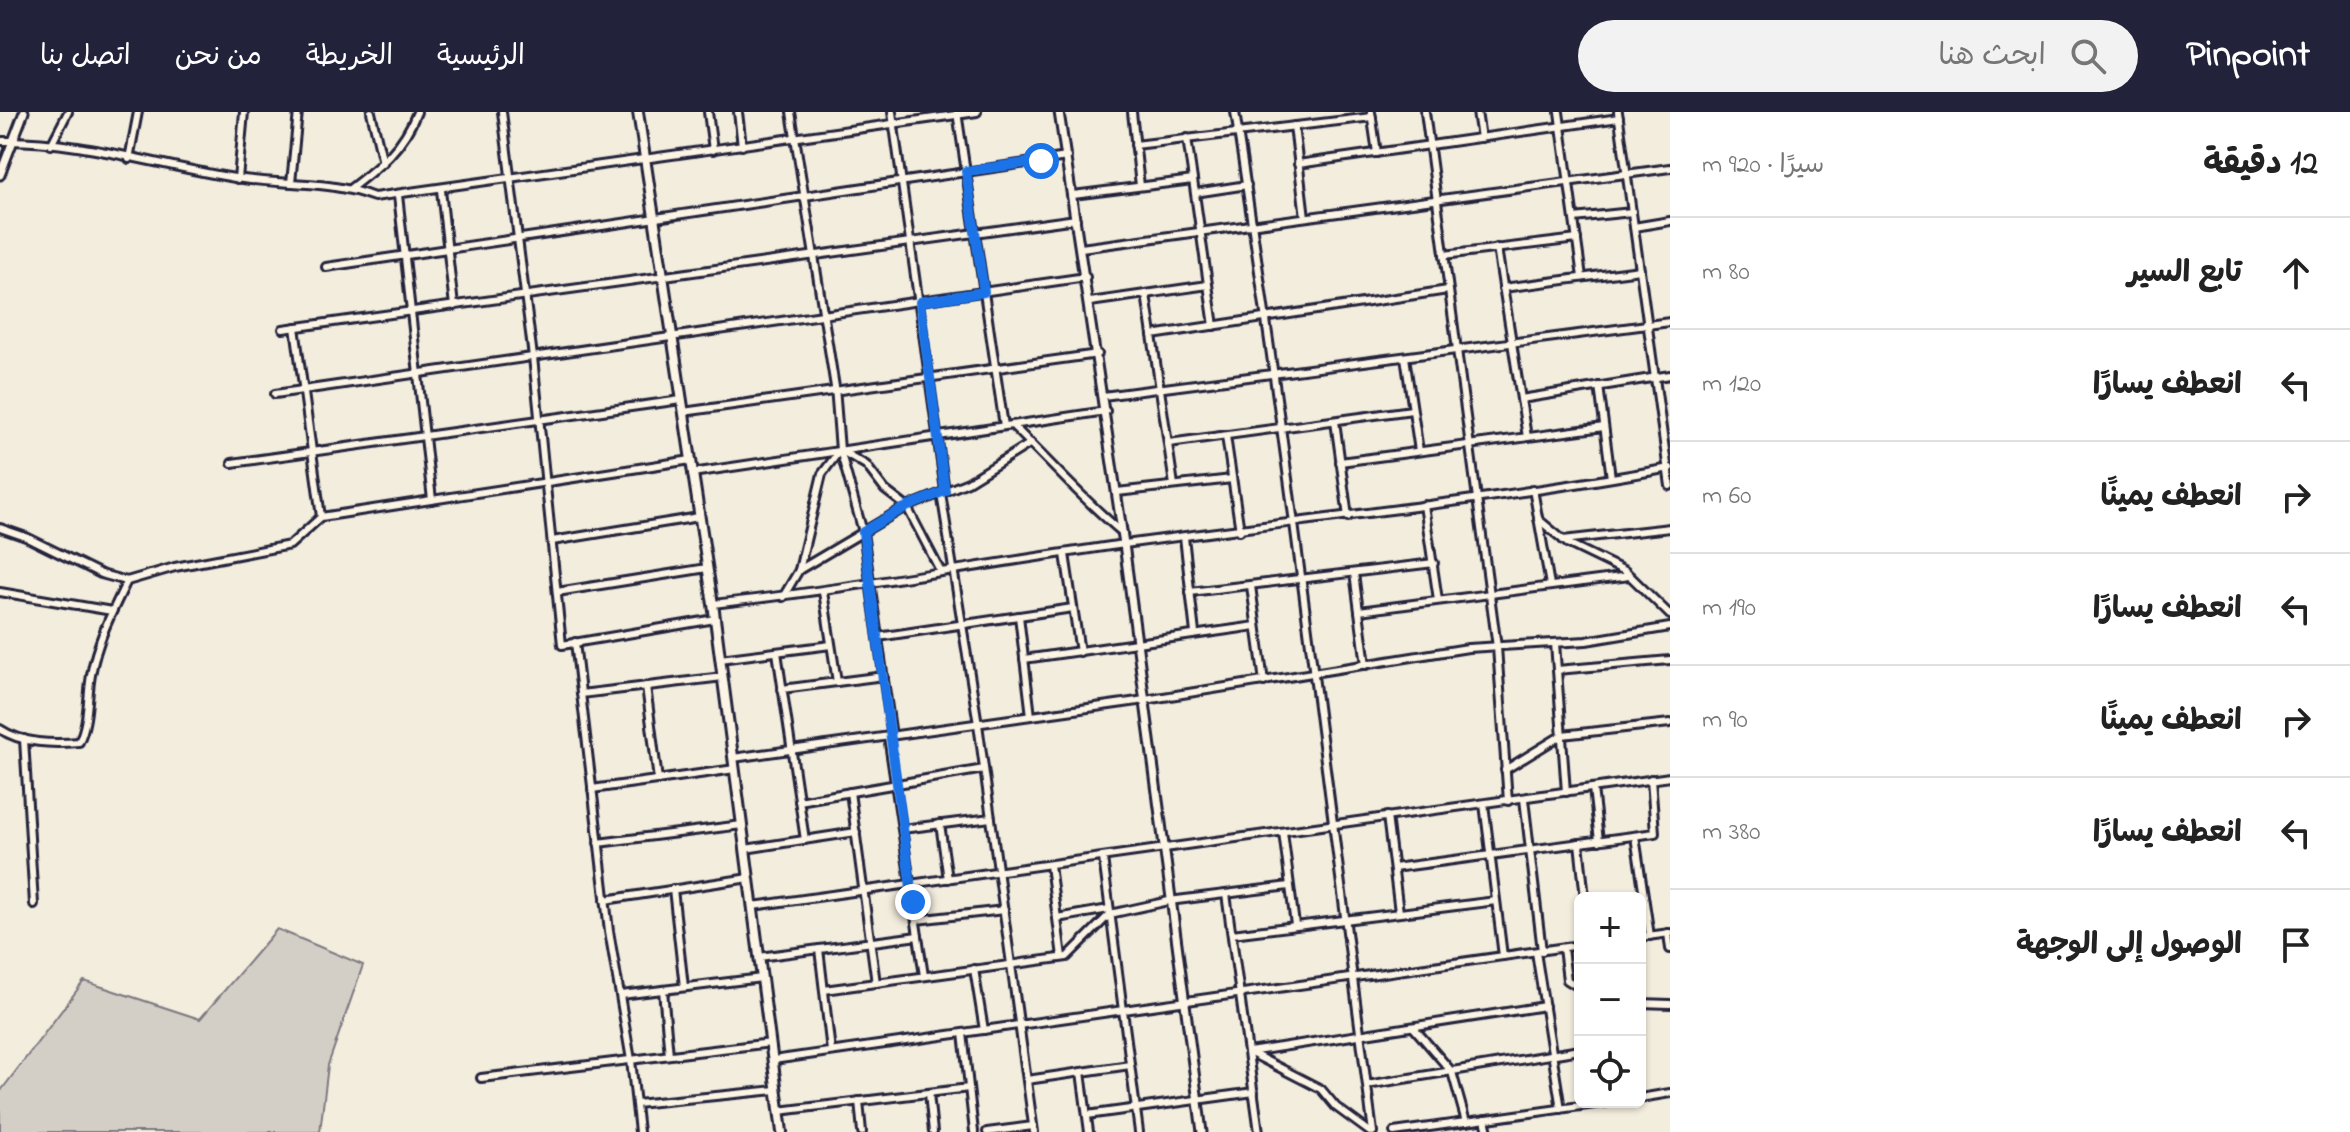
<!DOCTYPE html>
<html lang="ar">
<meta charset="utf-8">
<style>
:root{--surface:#fff;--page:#f2f2f2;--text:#222;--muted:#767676;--line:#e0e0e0;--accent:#22223b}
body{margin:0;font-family:"Indie Flower","Playpen Sans Arabic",sans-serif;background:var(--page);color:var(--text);direction:rtl}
.controls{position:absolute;right:24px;bottom:24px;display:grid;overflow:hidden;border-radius:12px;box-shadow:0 2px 6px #0004}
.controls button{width:72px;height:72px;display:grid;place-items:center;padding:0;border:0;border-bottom:2px solid var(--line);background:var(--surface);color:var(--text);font:40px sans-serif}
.stop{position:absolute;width:24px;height:24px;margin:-18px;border:6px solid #1a73e8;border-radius:50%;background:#fff}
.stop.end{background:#1a73e8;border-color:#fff;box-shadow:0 2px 8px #0008}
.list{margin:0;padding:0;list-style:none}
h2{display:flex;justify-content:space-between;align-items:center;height:104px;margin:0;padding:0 32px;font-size:34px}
h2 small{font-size:26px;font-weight:400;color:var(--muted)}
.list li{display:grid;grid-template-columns:52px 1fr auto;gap:24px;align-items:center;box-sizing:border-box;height:112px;padding:0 32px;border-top:2px solid var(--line)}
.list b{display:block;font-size:30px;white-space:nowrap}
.list em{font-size:26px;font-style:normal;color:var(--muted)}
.icon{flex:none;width:44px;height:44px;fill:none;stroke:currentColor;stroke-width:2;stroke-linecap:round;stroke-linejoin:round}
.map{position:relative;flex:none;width:1670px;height:1020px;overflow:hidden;direction:ltr}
header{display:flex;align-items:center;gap:48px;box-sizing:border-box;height:112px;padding:0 40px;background:var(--accent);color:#fff}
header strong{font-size:38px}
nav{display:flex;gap:44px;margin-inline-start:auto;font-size:28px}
.search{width:560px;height:72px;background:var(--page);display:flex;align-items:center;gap:20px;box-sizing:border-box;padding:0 28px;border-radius:44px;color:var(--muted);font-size:30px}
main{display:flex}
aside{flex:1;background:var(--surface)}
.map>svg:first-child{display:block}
.green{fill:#d4cfc6;stroke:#7b7880;stroke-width:2}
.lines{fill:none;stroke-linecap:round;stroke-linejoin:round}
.minor-casing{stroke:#22223b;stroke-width:12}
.tertiary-casing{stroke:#22223b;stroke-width:13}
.secondary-casing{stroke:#22223b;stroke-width:14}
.minor{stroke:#fcf5e5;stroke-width:6}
.tertiary{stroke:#fcf5e5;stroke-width:7}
.secondary{stroke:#fcf5e5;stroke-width:8}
.route{stroke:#1a73e8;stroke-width:10}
</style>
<header>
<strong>Pinpoint</strong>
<div class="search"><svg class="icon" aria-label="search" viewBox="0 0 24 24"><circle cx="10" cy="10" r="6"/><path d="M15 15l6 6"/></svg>ابحث هنا</div>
<nav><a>الرئيسية</a><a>الخريطة</a><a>من نحن</a><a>اتصل بنا</a></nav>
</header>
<main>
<aside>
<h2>12 دقيقة<small>سيرًا · 920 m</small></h2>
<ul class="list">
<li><svg class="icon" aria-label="ahead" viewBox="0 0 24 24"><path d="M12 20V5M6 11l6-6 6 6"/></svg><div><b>تابع السير</b></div><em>80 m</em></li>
<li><svg class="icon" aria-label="left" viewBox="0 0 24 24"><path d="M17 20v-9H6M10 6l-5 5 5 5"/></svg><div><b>انعطف يسارًا</b></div><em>120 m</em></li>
<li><svg class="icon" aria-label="right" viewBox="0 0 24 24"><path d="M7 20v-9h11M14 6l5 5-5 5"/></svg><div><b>انعطف يمينًا</b></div><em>60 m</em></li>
<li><svg class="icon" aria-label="left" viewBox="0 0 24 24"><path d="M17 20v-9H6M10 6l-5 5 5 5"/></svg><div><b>انعطف يسارًا</b></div><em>190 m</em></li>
<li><svg class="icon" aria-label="right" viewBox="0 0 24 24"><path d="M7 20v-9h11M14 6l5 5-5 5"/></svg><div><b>انعطف يمينًا</b></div><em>90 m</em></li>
<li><svg class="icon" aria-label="left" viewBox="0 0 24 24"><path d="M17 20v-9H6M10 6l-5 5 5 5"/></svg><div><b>انعطف يسارًا</b></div><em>380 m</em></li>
<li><svg class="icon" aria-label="arrive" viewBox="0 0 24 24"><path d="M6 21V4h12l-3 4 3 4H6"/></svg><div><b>الوصول إلى الوجهة</b></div></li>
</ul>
</aside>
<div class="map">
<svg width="1670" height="1020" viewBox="0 0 1670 1020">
<rect width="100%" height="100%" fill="#f3edde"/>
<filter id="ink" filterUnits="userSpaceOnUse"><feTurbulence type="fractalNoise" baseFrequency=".0125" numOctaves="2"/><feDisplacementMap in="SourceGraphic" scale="16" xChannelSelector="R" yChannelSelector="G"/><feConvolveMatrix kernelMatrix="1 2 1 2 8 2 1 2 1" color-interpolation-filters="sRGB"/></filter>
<g filter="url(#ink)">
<polygon class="green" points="277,817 363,853 328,953 320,1020 0,1020 0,980 84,869 200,907"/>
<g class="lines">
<defs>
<g id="minor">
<polyline points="371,0 383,51"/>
<polyline points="502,0 533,245 562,533 715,507"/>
<polyline points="708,0 713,38"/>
<polyline points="738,0 742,34"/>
<polyline points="791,0 835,275 840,338 863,420 892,624"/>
<polyline points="892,0 945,379"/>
<polyline points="957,0 1004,314"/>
<polyline points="1132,0 1140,74"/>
<path d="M1235,0C1288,339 1328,680 1373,1020"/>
<polyline points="1371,0 1377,41"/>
<polyline points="1425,0 1497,535 1508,689"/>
<polyline points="1477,0 1481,26"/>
<polyline points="1559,0 1582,165"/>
<polyline points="1618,0 1670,374"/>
<polyline points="1294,14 1305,105"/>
<polyline points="1187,26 1214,214"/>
<path d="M0,29C76,27 160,54 235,66C282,73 330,68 374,85L977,0"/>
<polyline points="51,33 68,0"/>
<polyline points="1135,33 1372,5"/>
<polyline points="129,47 138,0"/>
<polyline points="1298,52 1619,6"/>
<polyline points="238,67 244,0"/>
<polyline points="291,71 298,0"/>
<path d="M351,76C381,53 403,36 417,0"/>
<polyline points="441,78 454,194"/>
<polyline points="1195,81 1247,73"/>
<polyline points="398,83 432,388"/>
<polyline points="1073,83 1193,68"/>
<polyline points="1574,106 1632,100"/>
<polyline points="1634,115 1670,109"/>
<polyline points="1081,136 1670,56"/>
<polyline points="1497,136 1527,325"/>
<polyline points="1444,143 1577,127"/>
<polyline points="326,155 1067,45"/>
<polyline points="1503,176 1640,158"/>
<polyline points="1146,182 1174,373"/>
<polyline points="1090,190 1208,173"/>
<polyline points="295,215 321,405"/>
<polyline points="283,217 1076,107"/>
<polyline points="1152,223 1448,178"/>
<polyline points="1405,245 1419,339"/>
<polyline points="1599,274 1611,366"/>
<polyline points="275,282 1086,165"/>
<polyline points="1103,284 1670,210"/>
<polyline points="1521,287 1670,263"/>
<polyline points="683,300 1098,242"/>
<polyline points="1335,309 1348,405"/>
<path d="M1012,313C1049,349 1083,388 1123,421"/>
<polyline points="1226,324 1240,419"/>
<polyline points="1169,331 1412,298"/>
<polyline points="1340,350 1604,315"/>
<polyline points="232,351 681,288"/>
<polyline points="692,361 1106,299"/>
<polyline points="1533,377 1550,473"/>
<polyline points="1117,380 1232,367"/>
<polyline points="941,381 978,612 1034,1020"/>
<polyline points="1424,393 1438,488"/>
<polyline points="1538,407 1567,431 1625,459 1670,503"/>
<polyline points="0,416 26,425 101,462 127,469 175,455 290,433 321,405 691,348"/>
<polyline points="1184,425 1195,521"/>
<polyline points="1563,428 1670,416"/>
<polyline points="552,429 699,405"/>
<polyline points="1065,442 1080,540"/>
<polyline points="799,458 822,362 840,338 866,353 885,378 907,395 941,460"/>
<polyline points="1354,461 1366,553"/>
<polyline points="1251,474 1264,570"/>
<polyline points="0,480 112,499"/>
<polyline points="557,480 707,456"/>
<polyline points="823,480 837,570"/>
<polyline points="1190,480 1434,451"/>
<polyline points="783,485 799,458 902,397 968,370 1031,331"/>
<path d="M713,492C851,477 988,451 1125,432C1307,407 1490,389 1670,356"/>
<polyline points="1359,499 1629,464"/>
<polyline points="1019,504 1031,604"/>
<polyline points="878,525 1073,496"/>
<polyline points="575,530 609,819 631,948 639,1020"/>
<polyline points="1555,531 1566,680"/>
<polyline points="777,540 805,728"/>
<polyline points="720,547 831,533"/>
<polyline points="1024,547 1256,514"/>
<polyline points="1557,558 1670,548"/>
<polyline points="646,574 658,668"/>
<polyline points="782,577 884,564"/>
<polyline points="581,582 723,565"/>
<path d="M0,617C22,632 53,632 79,630C89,609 87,586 91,563C97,529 112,500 127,469"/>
<polyline points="888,624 924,864"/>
<polyline points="24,627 34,792"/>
<polyline points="733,646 1145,588 1468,536 1586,529 1670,515"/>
<polyline points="1505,658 1562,623 1670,611"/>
<polyline points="1593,676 1599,729"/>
<polyline points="592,677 735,657"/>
<polyline points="850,680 876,871"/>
<polyline points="1524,687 1542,839"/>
<polyline points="799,689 984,657"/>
<polyline points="1484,692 1503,844"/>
<polyline points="1387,704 1399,800"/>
<polyline points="940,712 948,767"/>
<polyline points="902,717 991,706"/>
<polyline points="1283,720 1295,813"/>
<polyline points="1635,724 1650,824"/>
<polyline points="598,731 742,713"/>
<polyline points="1579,731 1585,786"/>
<polyline points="745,737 856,720"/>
<polyline points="1103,746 1139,1020"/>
<polyline points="1050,753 1062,845"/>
<polyline points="1394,756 1655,721 1651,667"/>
<polyline points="673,777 684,875"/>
<polyline points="1226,782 1259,1020"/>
<polyline points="605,788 749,766"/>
<polyline points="753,794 1670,665"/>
<polyline points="1057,806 1109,797"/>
<polyline points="916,808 1004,798"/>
<polyline points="1668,821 1670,837"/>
<polyline points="1232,822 1496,789"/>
<polyline points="1640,825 1670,821"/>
<polyline points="1563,836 1567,868 1580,876"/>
<polyline points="819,837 831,939"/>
<polyline points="1536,840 1561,997"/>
<polyline points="759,845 918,824"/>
<polyline points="974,857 984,918"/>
<polyline points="663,878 669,943"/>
<polyline points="824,878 1067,845 1110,802 1169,789 1289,774"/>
<polyline points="621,883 762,866"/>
<polyline points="1640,891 1670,892"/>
<polyline points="1414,916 1452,960 1466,1010"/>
<polyline points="963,921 974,1020"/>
<polyline points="773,948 1580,833"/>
<polyline points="1081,960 1089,1020"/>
<polyline points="481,966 771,931"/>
<polyline points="1027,968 1130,953"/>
<polyline points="1367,973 1580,938"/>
<polyline points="929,981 933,1020"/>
<polyline points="1640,986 1670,981"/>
<polyline points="859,989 862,1020"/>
<polyline points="636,992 776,978"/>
<polyline points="779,999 969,976"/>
<polyline points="1087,1003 1254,980"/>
<polyline points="1485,1007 1488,1020"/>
<polyline points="987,1020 1033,1014"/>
<polyline points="1370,1020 1336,995 1321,977 1249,940 1545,894"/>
<polyline points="1394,1020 1609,990"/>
</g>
<g id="tertiary">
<polyline points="1059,0 1124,432 1202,1020"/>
<polyline points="0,63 24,0"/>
</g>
<polyline id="secondary" points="638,0 714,499 782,1020"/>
</defs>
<use href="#minor" class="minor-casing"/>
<use href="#tertiary" class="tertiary-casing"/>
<use href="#secondary" class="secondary-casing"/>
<use href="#minor" class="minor"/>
<use href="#tertiary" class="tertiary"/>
<use href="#secondary" class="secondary"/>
</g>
</g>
<g class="lines" filter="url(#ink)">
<polyline class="route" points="913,790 863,420 902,397 945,379 920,190 984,180 966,59 1041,49"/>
</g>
</svg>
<div class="controls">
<button>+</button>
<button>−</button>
<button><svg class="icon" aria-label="locate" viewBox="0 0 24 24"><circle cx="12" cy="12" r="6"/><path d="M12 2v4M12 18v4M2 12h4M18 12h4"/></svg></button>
</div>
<div class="stop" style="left:1041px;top:49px"></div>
<div class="stop end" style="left:913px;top:790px"></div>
</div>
</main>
